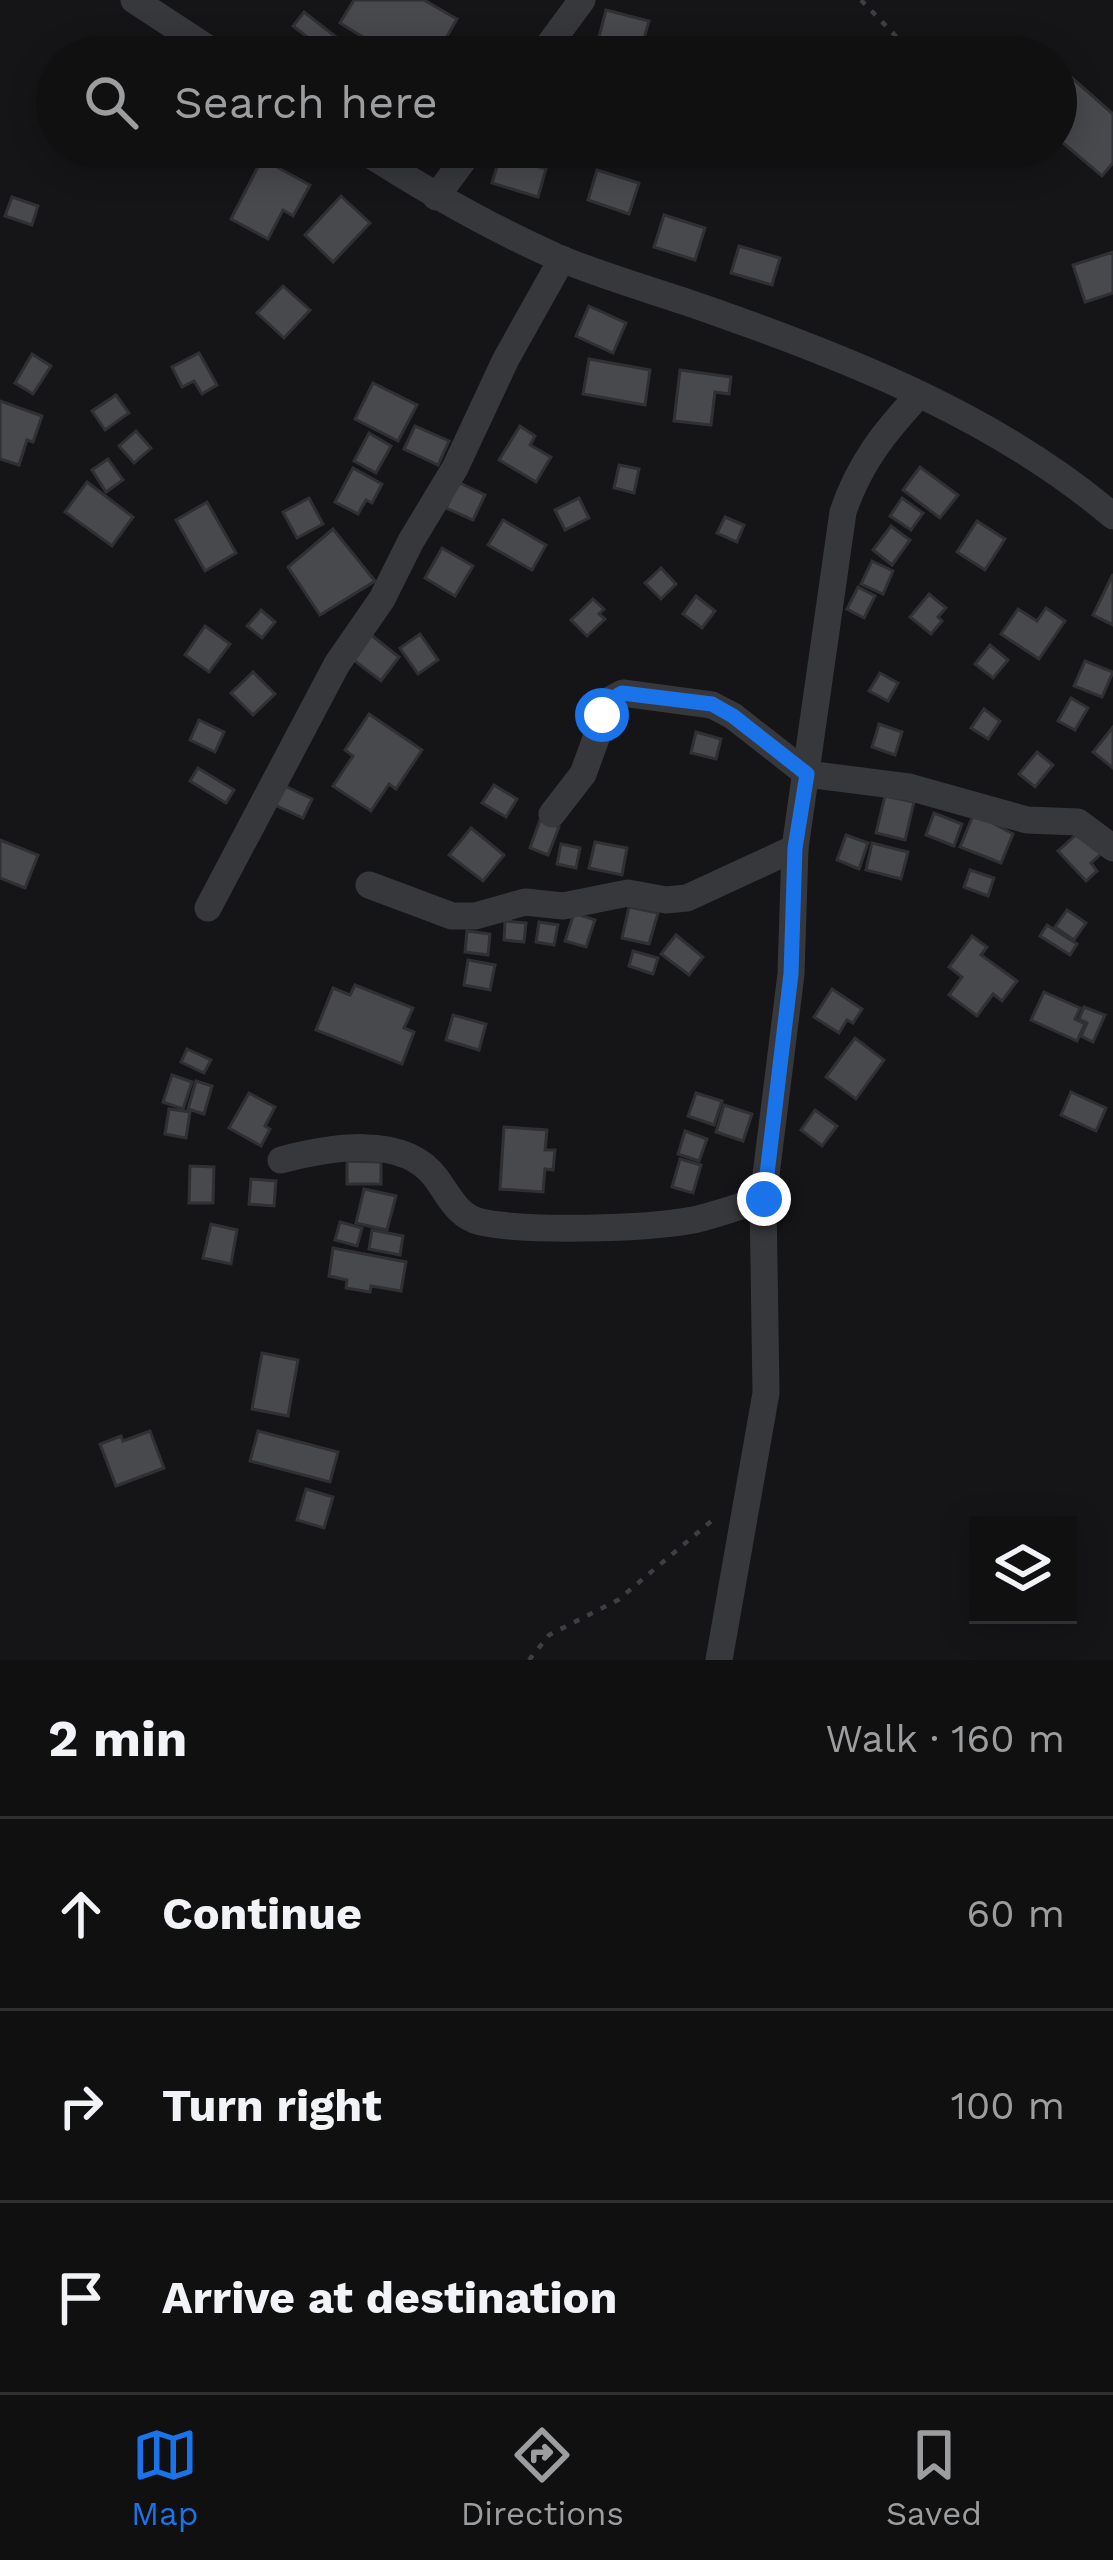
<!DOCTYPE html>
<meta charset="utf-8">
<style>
:root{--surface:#101011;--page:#1e1e1f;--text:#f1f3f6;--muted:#9c9d9f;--line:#303031;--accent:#1a73e8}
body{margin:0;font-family:"Work Sans",sans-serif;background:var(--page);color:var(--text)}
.controls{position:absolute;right:36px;bottom:36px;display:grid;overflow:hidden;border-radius:0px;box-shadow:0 6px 30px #0003}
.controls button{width:108px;height:108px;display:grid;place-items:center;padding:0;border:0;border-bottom:3px solid var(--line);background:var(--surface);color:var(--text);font:60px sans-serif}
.stop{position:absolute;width:36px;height:36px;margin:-27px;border:9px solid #1a73e8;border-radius:50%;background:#fff}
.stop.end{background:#1a73e8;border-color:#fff;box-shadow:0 3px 12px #0008}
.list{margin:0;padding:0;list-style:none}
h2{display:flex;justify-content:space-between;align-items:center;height:156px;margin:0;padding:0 48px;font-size:51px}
h2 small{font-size:39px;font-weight:400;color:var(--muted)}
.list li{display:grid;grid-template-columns:78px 1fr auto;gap:36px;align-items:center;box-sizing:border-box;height:192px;padding:0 48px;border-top:3px solid var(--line)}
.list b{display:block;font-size:45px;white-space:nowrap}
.list em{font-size:39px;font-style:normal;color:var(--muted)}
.icon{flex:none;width:66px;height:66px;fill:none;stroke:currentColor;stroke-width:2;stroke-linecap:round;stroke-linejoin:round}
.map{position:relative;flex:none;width:1113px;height:1660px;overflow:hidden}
.search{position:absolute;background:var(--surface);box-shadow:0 6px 30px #0003;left:36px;right:36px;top:36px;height:132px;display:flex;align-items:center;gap:30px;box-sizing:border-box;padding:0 42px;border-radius:66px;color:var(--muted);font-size:45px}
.sheet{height:732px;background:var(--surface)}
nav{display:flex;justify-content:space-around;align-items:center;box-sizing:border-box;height:168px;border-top:3px solid var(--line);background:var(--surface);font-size:33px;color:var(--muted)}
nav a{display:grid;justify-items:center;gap:6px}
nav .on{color:var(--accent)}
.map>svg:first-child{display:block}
.building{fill:#48494c;stroke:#303033;stroke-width:3}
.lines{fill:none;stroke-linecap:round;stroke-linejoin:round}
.path{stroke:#3d3f42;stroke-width:4.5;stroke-dasharray:6 9;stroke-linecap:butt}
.minor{stroke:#37383b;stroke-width:27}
.route{stroke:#1a73e8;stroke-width:15}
</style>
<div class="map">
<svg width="1113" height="1660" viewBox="0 0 1113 1660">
<rect width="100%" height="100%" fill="#151517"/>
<g class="building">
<polygon points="354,0 424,0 457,19 435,57 396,57 340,23"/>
<polygon points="606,10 649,21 641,49 599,37"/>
<polygon points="304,12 340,40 329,54 293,26"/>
<polygon points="1071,77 1113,114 1113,163 1102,176 1056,137 1056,94"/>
<polygon points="748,147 794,147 789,163"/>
<polygon points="500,156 546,169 538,197 492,183"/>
<polygon points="262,159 310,185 293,216 283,210 268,239 231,219"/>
<polygon points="597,170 639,183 629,214 588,200"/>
<polygon points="341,196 370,223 333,262 305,235"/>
<polygon points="12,197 38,206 32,225 5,216"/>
<polygon points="664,215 705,228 695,260 654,247"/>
<polygon points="739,246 780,258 772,285 731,273"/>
<polygon points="1113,252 1113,293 1085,302 1073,265"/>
<polygon points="283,286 310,310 284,338 257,313"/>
<polygon points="589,306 626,323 613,353 576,336"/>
<polygon points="199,353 217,385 202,394 194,381 182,387 172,367"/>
<polygon points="32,354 51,366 33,394 15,383"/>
<polygon points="589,359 650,370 645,405 583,394"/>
<polygon points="680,370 731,377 729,394 715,392 711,425 674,421"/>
<polygon points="373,383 417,405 398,441 355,419"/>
<polygon points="116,395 129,413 105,430 92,411"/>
<polygon points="0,401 42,416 33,442 27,440 19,465 0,459"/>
<polygon points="415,426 449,441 438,465 404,449"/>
<polygon points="520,426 535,436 530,445 551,457 536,482 499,460"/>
<polygon points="136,431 151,448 134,463 119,446"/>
<polygon points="369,433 391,446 376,473 354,461"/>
<polygon points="108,459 123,480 106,492 92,470"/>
<polygon points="619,465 639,469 634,493 614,488"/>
<polygon points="920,467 958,495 940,518 903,490"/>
<polygon points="353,468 382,484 372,503 366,500 358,514 335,502"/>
<polygon points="87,482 133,517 112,546 65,512"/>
<polygon points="458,482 485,495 473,520 446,508"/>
<polygon points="309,498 323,524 297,538 283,512"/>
<polygon points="579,498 589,518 565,530 555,510"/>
<polygon points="902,498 923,513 911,530 890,516"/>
<polygon points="207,502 236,553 205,571 176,520"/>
<polygon points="725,517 744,525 737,542 717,533"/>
<polygon points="503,520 546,545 532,570 488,545"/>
<polygon points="977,521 1005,539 985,570 957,552"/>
<polygon points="891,526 910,540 892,565 873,550"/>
<polygon points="333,529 375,581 320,615 288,567"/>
<polygon points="442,548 473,566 455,596 425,578"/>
<polygon points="872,561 893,571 883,594 861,584"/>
<polygon points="661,568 676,584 661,599 645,583"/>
<polygon points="1113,574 1113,625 1093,615"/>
<polygon points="858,587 875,596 864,618 847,609"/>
<polygon points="929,594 946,608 938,617 942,621 931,634 910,617"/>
<polygon points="696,596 715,611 702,628 683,614"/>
<polygon points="593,599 604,609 599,614 605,619 587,636 571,620"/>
<polygon points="1046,608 1065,621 1039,659 1001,634 1018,609 1037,621"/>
<polygon points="261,610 275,622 262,638 247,626"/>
<polygon points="205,626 230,644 209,672 185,655"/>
<polygon points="370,634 399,657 381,681 351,658"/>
<polygon points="420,634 438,660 418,674 400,648"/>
<polygon points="990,645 1008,660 993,678 975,664"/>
<polygon points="1085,661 1113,672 1102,697 1074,686"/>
<polygon points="253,672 275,694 253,715 231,693"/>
<polygon points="880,673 898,683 888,701 869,691"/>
<polygon points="1071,698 1088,708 1075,730 1058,721"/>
<polygon points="984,709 1000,721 988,739 971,728"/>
<polygon points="369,714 422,750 396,789 389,784 371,811 333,786 353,756 345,750"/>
<polygon points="199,720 224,732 215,752 190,740"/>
<polygon points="879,724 902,732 895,755 872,747"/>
<polygon points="1113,727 1113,768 1093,752"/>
<polygon points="696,732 721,739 716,759 691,753"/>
<polygon points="1037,752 1053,765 1035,787 1019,774"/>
<polygon points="198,768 234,790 226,803 190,781"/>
<polygon points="494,785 517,799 506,817 482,803"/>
<polygon points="285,786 312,799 303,818 275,805"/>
<polygon points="885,796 914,802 905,840 876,833"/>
<polygon points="934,813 962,824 954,846 926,835"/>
<polygon points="974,813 1013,834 1001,863 960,847"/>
<polygon points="540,820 559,827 548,855 530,848"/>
<polygon points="471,828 504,855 483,881 449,855"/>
<polygon points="1080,831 1101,854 1091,863 1097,871 1086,881 1058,851"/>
<polygon points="846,835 868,843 859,869 837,860"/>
<polygon points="0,840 38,855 25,888 0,878"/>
<polygon points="595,842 627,848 622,875 589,868"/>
<polygon points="872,843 908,852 901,879 866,870"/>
<polygon points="561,844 580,848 576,868 557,864"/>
<polygon points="970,870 994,878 988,896 964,887"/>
<polygon points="629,907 658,913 649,944 622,938"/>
<polygon points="1067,910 1086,923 1074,940 1055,927"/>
<polygon points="574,913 595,920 586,947 565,941"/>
<polygon points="505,921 526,923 524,942 504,940"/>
<polygon points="539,922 558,925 554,945 536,942"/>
<polygon points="1047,925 1077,944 1070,955 1040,936"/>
<polygon points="467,931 490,934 488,955 465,952"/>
<polygon points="676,935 703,957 689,975 661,954"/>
<polygon points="972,936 987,947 981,955 1017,981 1002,1001 993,994 977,1016 949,995 962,977 949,967"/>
<polygon points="633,951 658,958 653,974 629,966"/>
<polygon points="468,960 495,965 490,990 464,985"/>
<polygon points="355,985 413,1008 404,1028 414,1032 402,1064 316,1030 333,988 350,995"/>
<polygon points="832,989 862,1009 853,1023 847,1020 839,1033 814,1017"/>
<polygon points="1044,992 1080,1008 1075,1019 1085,1024 1077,1041 1031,1020"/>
<polygon points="1084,1007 1105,1015 1093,1042 1081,1036 1087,1023 1079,1019"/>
<polygon points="453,1015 486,1024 479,1050 446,1040"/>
<polygon points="855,1038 884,1060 856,1099 826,1077"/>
<polygon points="187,1049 211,1060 204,1073 181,1062"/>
<polygon points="172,1075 192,1082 183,1109 163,1102"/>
<polygon points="196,1081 212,1086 204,1114 188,1109"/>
<polygon points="1071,1092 1106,1108 1096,1131 1061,1115"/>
<polygon points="249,1093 275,1107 265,1126 270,1129 261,1146 229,1128"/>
<polygon points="696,1093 722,1101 714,1125 688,1116"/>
<polygon points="724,1105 752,1114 743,1141 716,1132"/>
<polygon points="169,1109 190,1112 186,1138 165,1134"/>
<polygon points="815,1110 837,1126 822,1146 801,1130"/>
<polygon points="504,1127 547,1130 545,1150 555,1150 553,1170 545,1169 543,1192 500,1189"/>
<polygon points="685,1131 707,1139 699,1161 678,1154"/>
<polygon points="680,1159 701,1165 693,1193 672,1187"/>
<polygon points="347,1161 381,1162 381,1184 347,1184"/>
<polygon points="190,1166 214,1167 213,1203 189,1203"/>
<polygon points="251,1179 276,1181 274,1206 249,1204"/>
<polygon points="364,1189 396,1196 387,1230 356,1223"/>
<polygon points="340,1222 362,1228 357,1246 335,1240"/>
<polygon points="211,1224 237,1230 231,1264 203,1258"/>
<polygon points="372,1230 403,1236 400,1255 369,1249"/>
<polygon points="333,1248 406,1262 401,1291 371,1286 370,1292 346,1288 347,1280 329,1276"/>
<polygon points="262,1353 298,1360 288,1416 252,1409"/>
<polygon points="150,1431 164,1468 116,1486 100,1444 121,1436 123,1441"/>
<polygon points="258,1431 338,1452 330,1482 250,1461"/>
<polygon points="306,1489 333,1497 324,1528 297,1520"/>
</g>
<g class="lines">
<g class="path">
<polyline points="861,0 914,55"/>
<polyline points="529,1660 549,1635 618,1600 715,1518"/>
</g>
<g class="minor">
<polyline points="134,0 221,57"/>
<polyline points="540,57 582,0"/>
<path d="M358,147C423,189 488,227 559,258C609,279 663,293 715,312C854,361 999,419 1113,516"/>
<polyline points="436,197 473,147"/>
<polyline points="552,814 583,774 610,700 623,693 712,705 733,716 807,774 909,787 1027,820 1078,822 1113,848"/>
<polyline points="369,885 452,916 475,916 525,902 563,906 628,893 666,900 687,898 795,848"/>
<polyline points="208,908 337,664 382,599 411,541 455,468 506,359 562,259"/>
<path d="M281,1160C327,1148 403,1133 436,1178C449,1196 458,1217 481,1222C526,1232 646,1229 693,1220C716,1215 740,1206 763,1199"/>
<path d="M719,1660L766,1393L763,1199L791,974L795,848L843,512C859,464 885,431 919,395"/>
</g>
</g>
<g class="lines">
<polyline class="route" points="602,715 610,700 622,693 712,704 733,716 807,774 795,848 791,974 764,1199"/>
</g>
</svg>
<div class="controls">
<button><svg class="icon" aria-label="layers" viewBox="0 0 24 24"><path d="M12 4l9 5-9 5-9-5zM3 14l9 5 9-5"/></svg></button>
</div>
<div class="stop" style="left:602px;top:715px"></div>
<div class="stop end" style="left:764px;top:1199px"></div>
<div class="search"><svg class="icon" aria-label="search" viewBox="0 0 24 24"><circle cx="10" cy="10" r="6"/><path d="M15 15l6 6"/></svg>Search here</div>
</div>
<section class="sheet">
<h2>2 min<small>Walk · 160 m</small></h2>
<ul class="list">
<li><svg class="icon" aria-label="ahead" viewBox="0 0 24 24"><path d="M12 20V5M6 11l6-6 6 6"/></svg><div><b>Continue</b></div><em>60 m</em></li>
<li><svg class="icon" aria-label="right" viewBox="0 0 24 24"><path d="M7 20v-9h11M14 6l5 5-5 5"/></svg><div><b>Turn right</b></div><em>100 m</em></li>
<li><svg class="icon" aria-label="arrive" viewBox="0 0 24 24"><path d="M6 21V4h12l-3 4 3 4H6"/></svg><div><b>Arrive at destination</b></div></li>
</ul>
</section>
<nav>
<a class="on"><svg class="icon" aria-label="map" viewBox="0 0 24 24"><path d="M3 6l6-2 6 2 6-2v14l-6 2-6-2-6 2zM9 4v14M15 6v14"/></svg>Map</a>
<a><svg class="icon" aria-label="directions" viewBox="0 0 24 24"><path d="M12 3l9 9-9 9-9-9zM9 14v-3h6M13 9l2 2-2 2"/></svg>Directions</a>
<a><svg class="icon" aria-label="saved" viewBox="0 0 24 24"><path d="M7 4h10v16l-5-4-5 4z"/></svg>Saved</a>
</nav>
